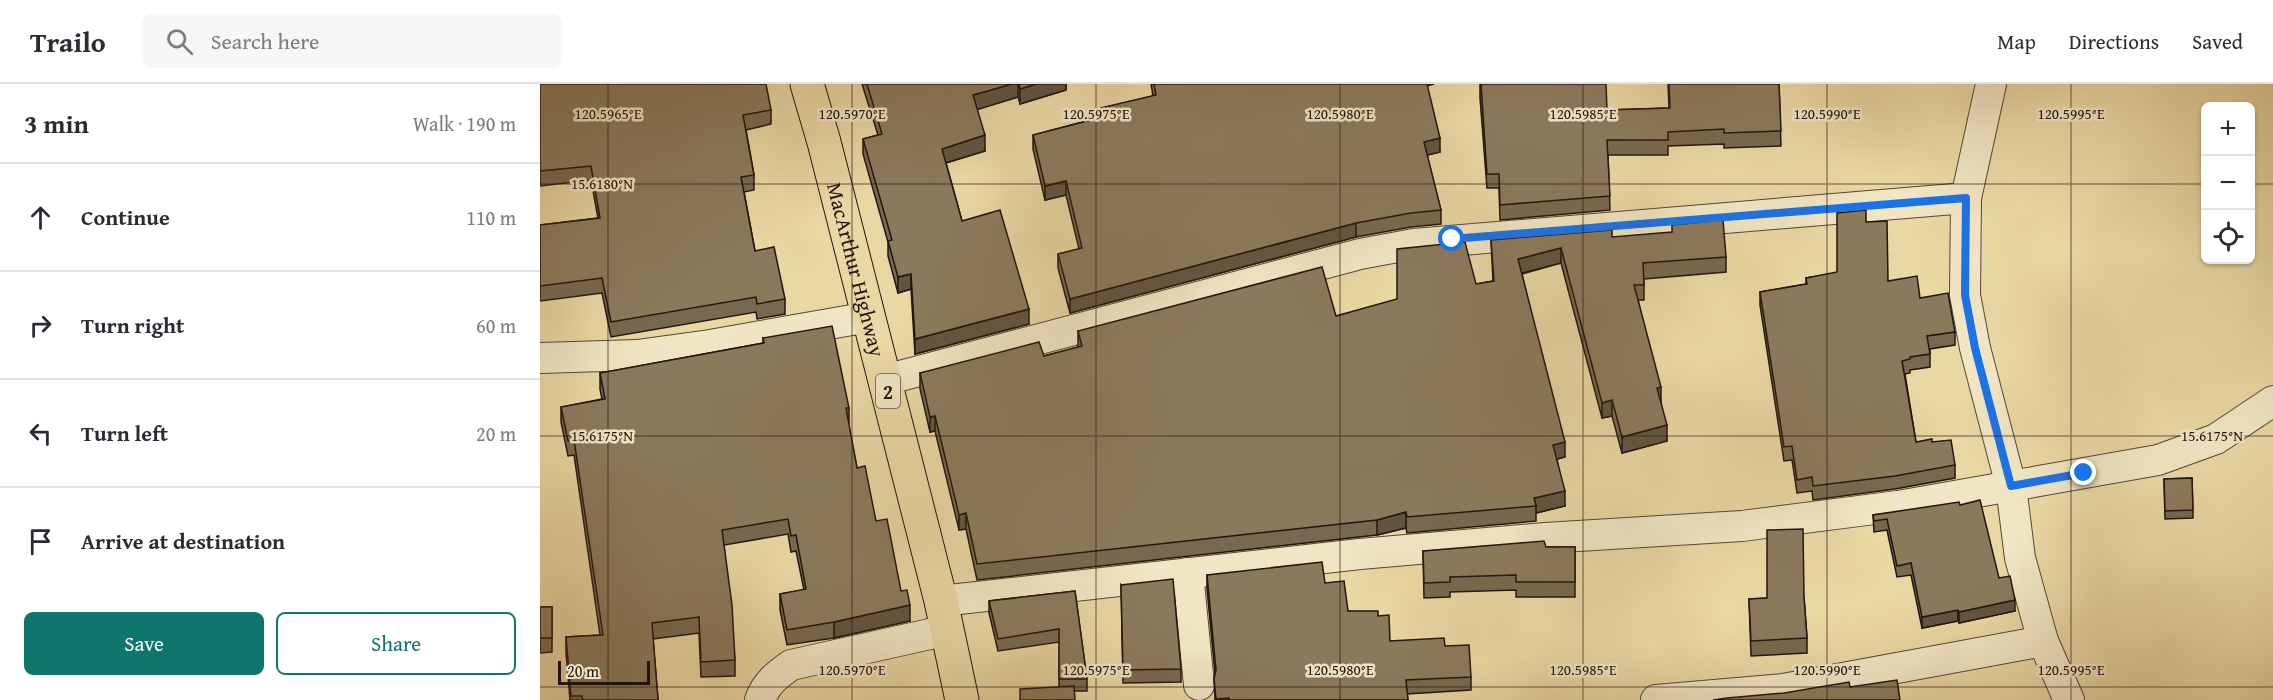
<!DOCTYPE html>
<meta charset="utf-8">
<style>
:root{--surface:#fff;--page:#f7f7f7;--text:#2b2b33;--muted:#7c7c81;--line:#e1e1e2;--accent:#0f766e}
body{margin:0;font-family:"Gentium Book Plus",serif;background:var(--page);color:var(--text)}
.controls{position:absolute;right:18px;top:18px;display:grid;overflow:hidden;border-radius:9px;box-shadow:0 2px 4px #0004}
.controls button{width:54px;height:54px;display:grid;place-items:center;padding:0;border:0;border-bottom:2px solid var(--line);background:var(--surface);color:var(--text);font:30px sans-serif}
.scale{position:absolute;left:18px;bottom:15px;width:92px;box-sizing:border-box;padding-left:6px;border:3px solid #23150e;border-top:0;font-size:16px;line-height:21px;white-space:nowrap;color:#23150e;-webkit-text-stroke:4px #f1e6c4;paint-order:stroke}
.stop{position:absolute;width:18px;height:18px;margin:-14px;border:4px solid #1a73e8;border-radius:50%;background:#fff}
.stop.end{background:#1a73e8;border-color:#fff;box-shadow:0 2px 6px #0008}
.list{margin:0;padding:0;list-style:none}
h2{display:flex;justify-content:space-between;align-items:center;height:78px;margin:0;padding:0 24px;font-size:26px}
h2 small{font-size:20px;font-weight:400;color:var(--muted)}
.list li{display:grid;grid-template-columns:39px 1fr auto;gap:18px;align-items:center;box-sizing:border-box;height:108px;padding:0 24px;border-top:2px solid var(--line)}
.list b{display:block;font-size:22px;white-space:nowrap}
.list em{font-size:20px;font-style:normal;color:var(--muted)}
.actions{display:flex;gap:12px;padding:18px 24px}
.actions a{flex:1;padding:14px 0;border:2px solid var(--accent);border-radius:9px;text-align:center;font-size:21px;color:var(--accent)}
.actions .main{background:var(--accent);color:#fff}
.icon{flex:none;width:33px;height:33px;fill:none;stroke:currentColor;stroke-width:2;stroke-linecap:round;stroke-linejoin:round}
.map{position:relative;flex:none;width:1733px;height:616px;overflow:hidden}
header{display:flex;align-items:center;gap:36px;box-sizing:border-box;height:84px;padding:0 30px;background:var(--surface);border-bottom:2px solid var(--line)}
header strong{font-size:28px}
nav{display:flex;gap:33px;margin-inline-start:auto;font-size:21px}
.search{width:420px;height:54px;background:var(--page);display:flex;align-items:center;gap:15px;box-sizing:border-box;padding:0 21px;border-radius:9px;color:var(--muted);font-size:22px}
main{display:flex}
aside{flex:1;background:var(--surface)}
.map>svg:first-child{display:block}
.lines{fill:none;stroke-linecap:round;stroke-linejoin:round}
.street-casing{stroke:#554634;stroke-width:32}
.highway-casing{stroke:#23150e;stroke-width:35}
.street{stroke:#f1e6c4;stroke-width:30}
.highway{stroke:#ead8a4;stroke-width:33}
.wall{fill:#77694f;stroke:#23150e;stroke-width:1.5}
.shaded-wall{fill:#615540;stroke:#23150e;stroke-width:1.5}
.building{fill:#8a7a5c;stroke:#23150e;stroke-width:1.5}
.route{stroke:#1a73e8;stroke-width:8}
.ticks{fill:none;stroke:#23150e;stroke-width:1.5;stroke-opacity:0.45}
.labels{text-anchor:middle;dominant-baseline:central;stroke-width:5;stroke-linejoin:round;paint-order:stroke}
.shield{fill:#f1e6c4;stroke:#615445;stroke-width:1.5}
.shield-label{font-size:20px;font-weight:bold;fill:#23150e}
.street-label{font-size:21px;fill:#23150e;stroke:#f1e6c4}
.ticks-label{font-size:15px;text-anchor:middle;fill:#23150e;stroke:#f1e6c4;stroke-width:5;stroke-linejoin:round;paint-order:stroke}
</style>
<header>
<strong>Trailo</strong>
<div class="search"><svg class="icon" aria-label="search" viewBox="0 0 24 24"><circle cx="10" cy="10" r="6"/><path d="M15 15l6 6"/></svg>Search here</div>
<nav><a>Map</a><a>Directions</a><a>Saved</a></nav>
</header>
<main>
<aside>
<h2>3 min<small>Walk · 190 m</small></h2>
<ul class="list">
<li><svg class="icon" aria-label="ahead" viewBox="0 0 24 24"><path d="M12 20V5M6 11l6-6 6 6"/></svg><div><b>Continue</b></div><em>110 m</em></li>
<li><svg class="icon" aria-label="right" viewBox="0 0 24 24"><path d="M7 20v-9h11M14 6l5 5-5 5"/></svg><div><b>Turn right</b></div><em>60 m</em></li>
<li><svg class="icon" aria-label="left" viewBox="0 0 24 24"><path d="M17 20v-9H6M10 6l-5 5 5 5"/></svg><div><b>Turn left</b></div><em>20 m</em></li>
<li><svg class="icon" aria-label="arrive" viewBox="0 0 24 24"><path d="M6 21V4h12l-3 4 3 4H6"/></svg><div><b>Arrive at destination</b></div></li>
</ul>
<div class="actions"><a class="main">Save</a><a>Share</a></div>
</aside>
<div class="map">
<svg width="1733" height="616" viewBox="0 0 1733 616">
<rect width="100%" height="100%" fill="#ead8a4"/>
<filter id="stains"><feTurbulence type="fractalNoise" baseFrequency=".00333" numOctaves="4"/><feColorMatrix values="0 0 0 0 .2 0 0 0 0 .09 0 0 0 0 .02 0 0 0 .5 -.17"/></filter>
<radialGradient id="worn" r=".72"><stop offset=".6" stop-color="#630" stop-opacity="0"/><stop offset="1" stop-color="#630" stop-opacity=".3"/></radialGradient>
<g class="lines">
<defs>
<g id="street">
<polyline points="1451,0 1426,114 1425,211 1435,264 1471,402 1480,474 1503,557 1529,616"/>
<polyline points="0,274 97,271 170,261 329,233"/>
<polyline points="345,296 820,170 874,160 1426,114"/>
<polyline points="648,489 659,601"/>
<polyline points="401,517 820,470 1005,454 1202,442 1358,422 1618,376 1676,355 1733,317"/>
<path d="M220,616C226,599 237,591 251,581L408,546"/>
<polyline points="1116,616 1243,605 1503,557"/>
</g>
<g id="highway">
<path id="s1" d="M267,0L284,58L401,517L422,616"/>
</g>
</defs>
<use href="#street" class="street-casing"/>
<use href="#highway" class="highway-casing"/>
<use href="#street" class="street"/>
<use href="#highway" class="highway"/>
</g>
<g class="wall">
<polygon points="0,0 231,26 231,40 206,46 214,91 214,106 204,108 215,167 245,215 245,230 217,235 216,228 71,253 62,209 0,217 0,141 58,134 51,96 0,102"/>
<polygon points="322,0 526,0 526,6 480,20 478,13 437,25 445,67 406,79 422,137 489,240 375,270 371,205 358,209 348,172 348,158 323,70 323,55 338,51"/>
<polygon points="611,0 894,0 887,2 900,68 887,71 901,126 901,140 871,143 816,153 530,229 518,184 518,170 539,165 526,111 505,116 493,65 493,51 561,33 561,24 613,12"/>
<polygon points="940,0 1067,26 1129,24 1128,0 1239,0 1241,62 1184,64 1184,60 1128,62 1128,71 1068,71 1070,126 960,136 959,104 947,104 940,14"/>
<polygon points="1326,138 1348,197 1380,214 1415,248 1415,261 1390,265 1390,283 1370,286 1370,289 1365,290 1376,358 1392,358 1415,381 1415,394 1355,405 1273,416 1272,407 1257,409 1252,376 1244,377 1220,221 1220,208 1266,200 1266,194 1297,189"/>
<polygon points="1072,153 1186,173 1186,188 1104,195 1104,216 1098,216 1121,318 1127,357 1082,369 1072,332 1062,334 1021,179 982,190 1025,373 1017,375 1025,422 996,429 996,437 867,449 866,444 837,451 437,496 426,445 419,446 395,347 390,348 380,305 380,289 504,272 538,263 538,247 796,232 936,200 953,197 951,156"/>
<polygon points="223,254 309,324 309,339 308,339 317,384 336,437 370,537 294,554 247,561 240,526 240,510 264,506 256,467 251,468 248,450 184,461 195,576 195,592 161,593 159,549 113,555 118,616 30,616 26,569 26,553 60,551 34,371 28,372 21,338 21,323 62,315 60,305 60,289 223,259"/>
<polygon points="1652,394 1653,434 1625,435 1624,395"/>
<polygon points="1420,421 1475,527 1419,539 1418,537 1382,544 1371,491 1357,493 1347,446 1334,448 1333,431"/>
<polygon points="1006,463 1035,463 1035,513 976,513 976,506 910,508 910,513 884,514 883,467"/>
<polygon points="667,491 785,499 808,527 838,532 850,557 905,562 931,593 931,606 867,610 868,616 675,616 674,595 675,590 667,505"/>
<polygon points="581,501 641,585 641,598 583,599"/>
<polygon points="535,507 547,595 547,607 535,607 519,603 519,558 458,567 449,529 449,517"/>
<polygon points="1264,513 1267,554 1267,569 1211,572 1209,515"/>
<polygon points="0,523 12,523 12,568 0,569"/>
</g>
<g class="shaded-wall">
<polygon points="472,0 478,0 478,13 433,27 433,11"/>
<polygon points="496,0 526,0 526,6 480,20 480,5"/>
<polygon points="445,51 445,67 402,80 402,65"/>
<polygon points="900,54 900,68 884,72 884,58"/>
<polygon points="526,97 526,111 505,116 505,102"/>
<polygon points="816,139 816,153 530,229 530,215"/>
<polygon points="1021,164 1021,179 978,190 978,175"/>
<polygon points="371,190 371,205 358,209 358,193"/>
<polygon points="489,225 489,240 375,270 375,255"/>
<polygon points="1121,303 1121,318 1117,320 1117,304"/>
<polygon points="1072,316 1072,332 1062,334 1062,319"/>
<polygon points="395,332 395,347 390,348 390,333"/>
<polygon points="1127,341 1127,357 1082,369 1082,353"/>
<polygon points="1025,358 1025,373 1013,376 1013,361"/>
<polygon points="1025,407 1025,422 996,429 996,422 994,414"/>
<polygon points="866,428 866,444 837,451 837,436"/>
<polygon points="426,429 426,445 419,446 419,431"/>
<polygon points="1475,516 1475,527 1419,539 1419,528"/>
<polygon points="370,521 370,537 294,554 294,538"/>
<polygon points="1418,526 1418,537 1382,544 1382,533"/>
</g>
<g class="building">
<polygon points="0,0 226,0 231,26 203,31 214,91 201,93 215,167 234,163 245,215 217,220 216,213 71,238 62,194 0,202 0,141 60,134 51,82 0,87"/>
<polygon points="327,0 472,0 433,11 445,51 402,65 422,137 460,126 489,225 375,255 371,190 358,193 348,157 352,156 323,55 342,50"/>
<polygon points="479,0 496,0 480,5"/>
<polygon points="614,0 887,0 900,54 884,58 901,126 871,129 816,139 530,215 518,170 542,164 526,97 505,102 493,51 563,33 561,24 616,11"/>
<polygon points="941,0 1066,0 1067,26 1130,24 1129,0 1239,0 1241,47 1184,49 1184,45 1128,48 1128,56 1067,56 1070,112 960,121 959,90 947,90"/>
<polygon points="1326,126 1326,138 1347,137 1348,197 1377,192 1380,214 1408,209 1415,248 1387,252 1390,270 1370,273 1370,275 1362,277 1376,358 1392,355 1392,358 1411,356 1415,381 1355,392 1273,402 1272,393 1257,396 1252,362 1244,363 1220,208 1267,200 1266,194 1297,188 1297,129"/>
<polygon points="1183,136 1186,173 1103,179 1104,201 1094,201 1121,303 1117,304 1127,341 1082,353 1072,316 1062,319 1021,164 978,175 1025,358 1013,361 1025,407 994,414 996,422 867,433 866,428 837,436 437,480 426,429 419,431 395,332 390,333 380,289 499,258 504,272 542,262 538,247 782,183 796,232 857,215 857,165 925,158 936,200 954,197 951,156 1072,146 1072,153 1132,148 1132,141"/>
<polygon points="292,242 309,324 306,324 317,384 325,382 336,437 347,435 361,507 367,506 370,521 294,538 247,546 240,510 266,505 256,451 251,452 248,435 182,446 192,521 195,576 161,578 159,533 112,539 118,616 43,616 42,612 31,612 26,553 63,551 34,356 28,357 21,323 65,315 60,289 224,259 223,254"/>
<polygon points="1652,394 1653,426 1625,427 1624,395"/>
<polygon points="1440,416 1459,494 1470,492 1475,516 1419,528 1418,526 1382,533 1371,479 1357,482 1347,435 1334,437 1333,431 1419,418 1420,421"/>
<polygon points="1263,445 1264,513 1267,554 1211,557 1209,515 1227,514 1227,446"/>
<polygon points="1004,457 1006,463 1035,463 1035,498 976,498 976,491 910,493 910,498 884,499 883,467"/>
<polygon points="782,478 785,499 804,497 808,527 838,527 838,532 849,531 850,557 904,554 905,562 929,561 931,593 866,596 868,616 689,616 689,614 676,615 674,595 676,586 667,491"/>
<polygon points="633,495 641,585 583,586 581,501"/>
<polygon points="535,507 547,595 519,595 519,545 458,555 449,517"/>
<rect x="0" y="523" width="12" height="31"/>
<polygon points="1357,596 1360,616 1173,616 1187,614 1244,609 1309,598 1310,603"/>
<polygon points="534,602 535,616 480,616 480,605"/>
</g>
<g class="lines">
<polyline class="route" points="912,155 1426,114 1425,211 1435,264 1471,402 1544,389"/>
</g>
<path class="ticks" d="M68,0V616M312,0V616M556,0V616M800,0V616M1043,0V616M1287,0V616M1531,0V616M0,100H1666M1710,100H1733M0,352H1733M0,603H1733"/>
<g class="labels">
<rect class="shield" x="336" y="290" width="24" height="34" rx="4.5"/>
<g class="shield-label">
<text x="348" y="307">2</text>
</g>
<g class="street-label">
<text stroke="none"><textPath href="#s1" startOffset="192">MacArthur Highway</textPath></text>
</g>
</g>
<g class="ticks-label">
<text x="68" y="35">120.5965°E</text>
<text x="312" y="35">120.5970°E</text>
<text x="556" y="35">120.5975°E</text>
<text x="800" y="35">120.5980°E</text>
<text x="1043" y="35">120.5985°E</text>
<text x="1287" y="35">120.5990°E</text>
<text x="1531" y="35">120.5995°E</text>
<text x="62" y="105">15.6180°N</text>
<text x="62" y="357">15.6175°N</text>
<text x="1672" y="357">15.6175°N</text>
<text x="312" y="591">120.5970°E</text>
<text x="556" y="591">120.5975°E</text>
<text x="800" y="591">120.5980°E</text>
<text x="1043" y="591">120.5985°E</text>
<text x="1287" y="591">120.5990°E</text>
<text x="1531" y="591">120.5995°E</text>
</g>
<rect width="100%" height="100%" filter="url(#stains)"/>
<rect width="100%" height="100%" fill="url(#worn)"/>
</svg>
<div class="controls">
<button>+</button>
<button>−</button>
<button><svg class="icon" aria-label="locate" viewBox="0 0 24 24"><circle cx="12" cy="12" r="6"/><path d="M12 2v4M12 18v4M2 12h4M18 12h4"/></svg></button>
</div>
<div class="scale">20 m</div>
<div class="stop" style="left:912px;top:155px"></div>
<div class="stop end" style="left:1544px;top:389px"></div>
</div>
</main>
